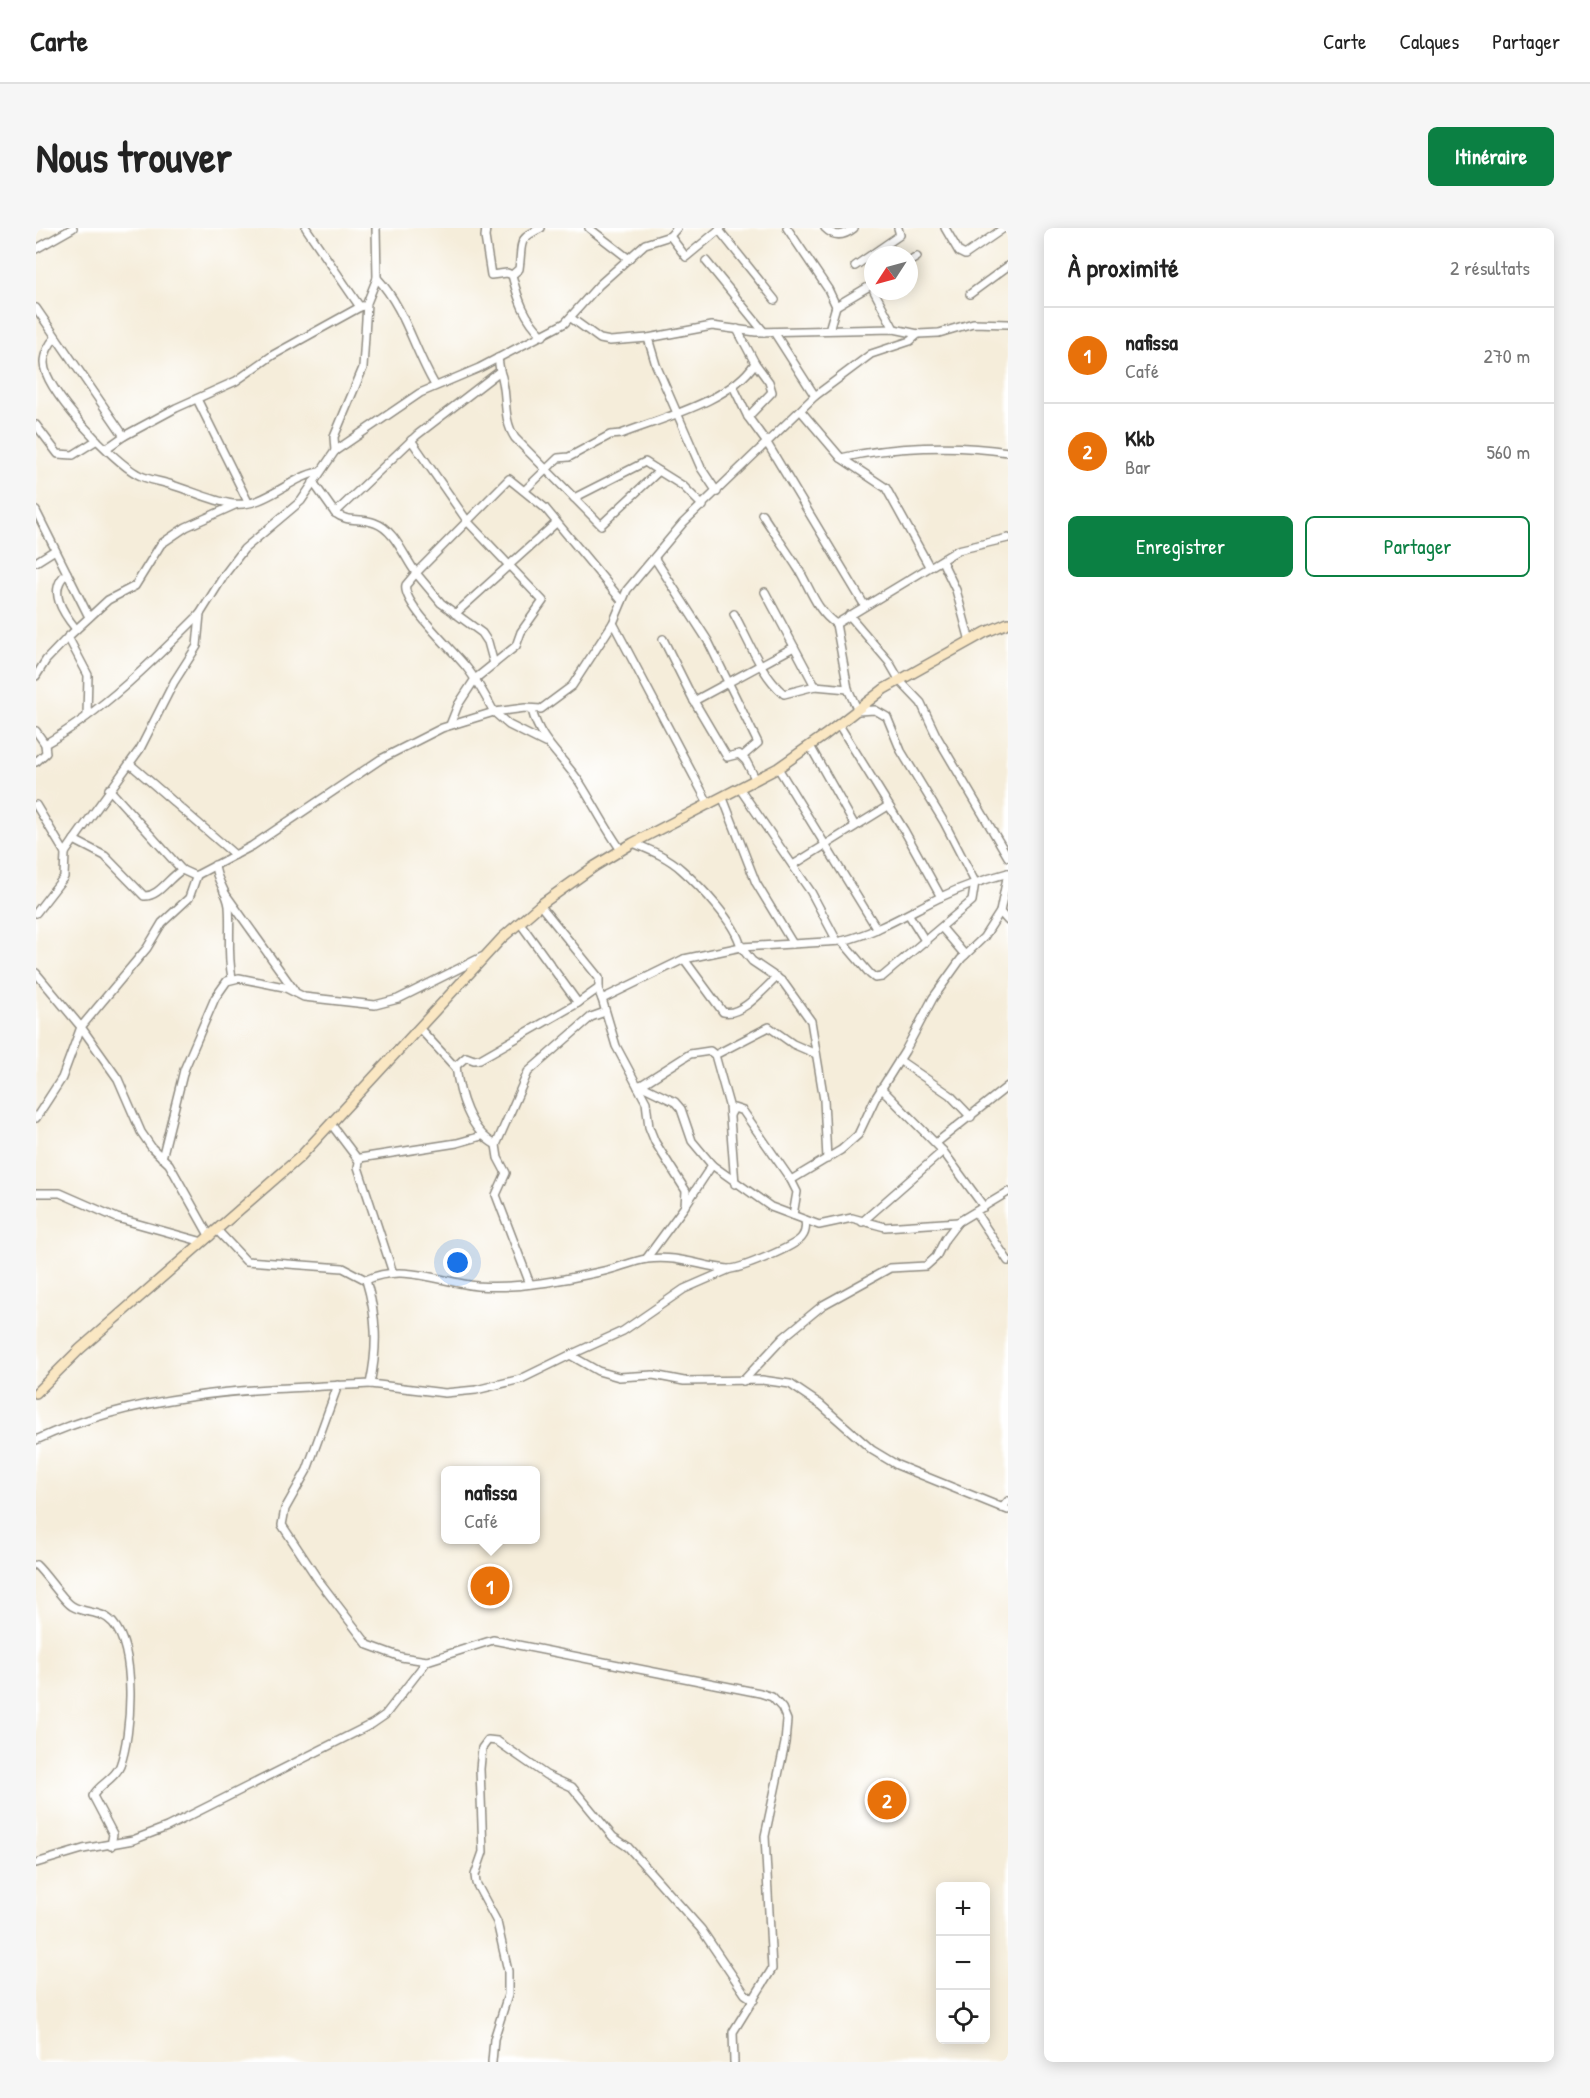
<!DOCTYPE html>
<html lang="fr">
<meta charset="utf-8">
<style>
:root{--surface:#fff;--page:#f6f6f6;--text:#222;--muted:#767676;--line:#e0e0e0;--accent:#0b8043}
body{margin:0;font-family:"Patrick Hand",sans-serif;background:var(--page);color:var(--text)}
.controls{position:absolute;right:18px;bottom:18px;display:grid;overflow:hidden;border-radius:9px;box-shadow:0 3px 15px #0003}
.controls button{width:54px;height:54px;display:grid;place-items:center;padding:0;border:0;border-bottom:2px solid var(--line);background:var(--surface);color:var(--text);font:30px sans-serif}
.compass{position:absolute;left:828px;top:18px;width:54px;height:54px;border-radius:50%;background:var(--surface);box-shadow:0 3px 15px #0003;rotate:234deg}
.you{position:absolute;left:422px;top:1035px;width:21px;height:21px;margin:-15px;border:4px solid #fff;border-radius:50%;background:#1a73e8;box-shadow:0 0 0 9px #1a73e833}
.badge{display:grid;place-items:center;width:39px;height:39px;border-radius:50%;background:var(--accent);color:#fff;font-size:20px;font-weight:700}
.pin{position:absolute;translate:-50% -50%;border:3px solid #fff;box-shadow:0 2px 6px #0006}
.popup{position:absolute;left:405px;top:1238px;width:99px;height:78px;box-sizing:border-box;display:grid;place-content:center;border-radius:9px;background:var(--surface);filter:drop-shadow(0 2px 4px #0005);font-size:20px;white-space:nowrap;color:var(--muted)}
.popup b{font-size:22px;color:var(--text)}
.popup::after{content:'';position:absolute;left:50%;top:100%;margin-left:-12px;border:12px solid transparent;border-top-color:var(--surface)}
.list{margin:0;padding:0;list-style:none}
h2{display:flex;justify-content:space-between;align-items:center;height:78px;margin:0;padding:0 24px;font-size:26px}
h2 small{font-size:20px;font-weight:400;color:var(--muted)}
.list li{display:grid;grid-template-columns:39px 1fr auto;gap:18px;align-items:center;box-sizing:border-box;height:96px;padding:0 24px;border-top:2px solid var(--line)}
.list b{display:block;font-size:22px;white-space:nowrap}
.list p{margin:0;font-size:20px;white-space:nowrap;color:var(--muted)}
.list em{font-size:20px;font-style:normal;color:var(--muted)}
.actions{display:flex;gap:12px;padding:18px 24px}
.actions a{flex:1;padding:14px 0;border:2px solid var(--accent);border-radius:9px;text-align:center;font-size:21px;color:var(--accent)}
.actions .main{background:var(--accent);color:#fff}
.icon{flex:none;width:33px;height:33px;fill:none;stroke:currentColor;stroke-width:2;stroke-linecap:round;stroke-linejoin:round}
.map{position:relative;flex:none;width:972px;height:1834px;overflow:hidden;border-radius:9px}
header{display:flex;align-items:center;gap:36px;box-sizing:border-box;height:84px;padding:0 30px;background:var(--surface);border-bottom:2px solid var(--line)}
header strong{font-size:28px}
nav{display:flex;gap:33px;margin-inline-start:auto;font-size:21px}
.intro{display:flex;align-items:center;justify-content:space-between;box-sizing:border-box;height:144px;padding:0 36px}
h1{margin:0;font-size:42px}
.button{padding:15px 27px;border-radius:9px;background:var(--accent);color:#fff;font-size:21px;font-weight:700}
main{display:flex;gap:36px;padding:0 36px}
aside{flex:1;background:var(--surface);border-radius:9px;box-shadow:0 3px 15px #0003}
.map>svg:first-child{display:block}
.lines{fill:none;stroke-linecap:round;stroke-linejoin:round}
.street-casing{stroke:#908c82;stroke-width:10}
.secondary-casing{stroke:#908c82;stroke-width:12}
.street{stroke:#fff;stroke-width:7}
.secondary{stroke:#fae7c3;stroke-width:9}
</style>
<header>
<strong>Carte</strong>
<nav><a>Carte</a><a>Calques</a><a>Partager</a></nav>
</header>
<div class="intro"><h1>Nous trouver</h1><a class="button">Itinéraire</a></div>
<main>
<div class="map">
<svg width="972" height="1834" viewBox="0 0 972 1834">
<rect width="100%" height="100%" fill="#fff"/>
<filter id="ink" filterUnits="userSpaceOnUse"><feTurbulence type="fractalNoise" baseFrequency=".0167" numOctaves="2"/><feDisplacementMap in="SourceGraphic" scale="12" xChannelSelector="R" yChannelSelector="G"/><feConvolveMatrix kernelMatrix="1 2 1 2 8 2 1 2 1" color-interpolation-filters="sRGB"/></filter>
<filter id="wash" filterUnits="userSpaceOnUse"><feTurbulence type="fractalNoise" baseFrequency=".008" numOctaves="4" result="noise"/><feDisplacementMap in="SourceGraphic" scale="24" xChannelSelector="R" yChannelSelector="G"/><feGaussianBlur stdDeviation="1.35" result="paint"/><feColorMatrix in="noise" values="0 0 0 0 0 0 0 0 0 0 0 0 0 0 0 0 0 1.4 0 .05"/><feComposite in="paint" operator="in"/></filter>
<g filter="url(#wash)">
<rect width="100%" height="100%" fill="#f5edda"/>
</g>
<g filter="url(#ink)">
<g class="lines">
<defs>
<g id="street">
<polyline points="270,0 324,79 326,78"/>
<path d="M450,0L449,9L455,47L471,45L476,47C482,71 488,90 507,108"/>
<polyline points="553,0 593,31"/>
<polyline points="751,0 792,61 800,78 793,102"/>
<path d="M789,0C799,10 808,8 818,0"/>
<polyline points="909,0 923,24 929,27 968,0"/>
<polyline points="683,2 739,72"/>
<polyline points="634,8 650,29 685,0"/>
<polyline points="0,21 37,0"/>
<polyline points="670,33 728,104"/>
<polyline points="873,34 881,29"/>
<polyline points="819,38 864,7 862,0"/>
<path d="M476,47L483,41C487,14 480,12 505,0"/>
<path d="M341,50C369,80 378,122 399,157"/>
<polyline points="838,63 858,101"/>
<polyline points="934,66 972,38"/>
<polyline points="800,78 837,56"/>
<polyline points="0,80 88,208 71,220"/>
<polyline points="535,90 564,111 574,113 612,110 676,98 720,104 858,101 882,106 903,105 937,95 972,96"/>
<polyline points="738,104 779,168"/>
<path d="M19,110C13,116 8,126 8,135C8,162 77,233 101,246C111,252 124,253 136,257C156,263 176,273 197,276C228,280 254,249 283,244"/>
<polyline points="612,110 620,137 665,240 681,264"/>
<path d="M464,143C473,166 465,189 479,210L565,297L623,243L647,258L667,278"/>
<polyline points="697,158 712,189 731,215 829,378"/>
<polyline points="161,171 212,274"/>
<polyline points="765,183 805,230 850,260 893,338"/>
<polyline points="712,189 736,164 733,154 719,135"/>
<polyline points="0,197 22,226 37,227 61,212"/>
<polyline points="88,208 140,180 200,153 237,127 324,79"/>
<polyline points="375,212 432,294 507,373 485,404 480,418 439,451 422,477 414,497"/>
<polyline points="299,223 298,209 327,140 331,75 341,50 340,0"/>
<path d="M805,230C855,218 921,216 972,224"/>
<polyline points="277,254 299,285 381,207 464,143 462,130"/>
<path d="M489,262L522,230L533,229L574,207L585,206C626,190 695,173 719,135L701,101"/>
<polyline points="538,270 609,234 623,243"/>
<path d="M0,283L31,345C11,362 27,385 40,401"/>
<path d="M299,285C312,295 324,289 339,295C359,302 368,329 380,345L370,357C365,375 420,425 431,440C442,454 450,469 458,484L489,480L505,481L536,458L577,395L591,362L647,295L779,168L835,126L874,113L882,106"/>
<path d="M726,286C738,305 751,323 763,342C775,362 780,382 800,396L812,461L822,483L839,482L851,489L865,523L908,594L939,654L936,673L846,749L839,750L834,746L806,713"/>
<polyline points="619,331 672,413 722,515 707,528"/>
<polyline points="906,333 920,362 934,413"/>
<polyline points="0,334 19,322"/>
<polyline points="31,345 53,389"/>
<polyline points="729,364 779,458"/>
<polyline points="419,386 520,295"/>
<path d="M698,386C712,411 725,447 748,466L779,458L812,461"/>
<polyline points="813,387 853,434 864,453 885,475 900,507 972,629"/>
<polyline points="577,395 673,577"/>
<polyline points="800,396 922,322 972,310"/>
<polyline points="627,411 658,473 691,529 703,526 710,533 720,552"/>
<polyline points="458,436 452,414 446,405 405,375 380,345 473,251 509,280 586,373"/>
<polyline points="0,448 10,432 32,409"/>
<polyline points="658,473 758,419"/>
<path d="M496,482C504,514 527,529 544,555C558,577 570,601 585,622"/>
<polyline points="51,488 52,447 32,409 72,372 99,358 125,316 150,299 199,277"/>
<polyline points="803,497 868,602 905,669"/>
<polyline points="0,503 9,516 10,525 0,534"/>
<path d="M9,516C67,483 117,433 164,386"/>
<polyline points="774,518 819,598"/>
<polyline points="94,536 199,627"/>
<polyline points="742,540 841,701"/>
<polyline points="73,561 146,642 159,648 216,618 345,531 406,500 458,484 473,497 509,515"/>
<polyline points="704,561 775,664 801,713"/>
<polyline points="687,570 720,655 757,716"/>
<polyline points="0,577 29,625"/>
<path d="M38,612L69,628L108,668C123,669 133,649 146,642"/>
<path d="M597,615C614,622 632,629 646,642C665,659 699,694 705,719L806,713C843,704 873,684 907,668C928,658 950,651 972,645"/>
<path d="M179,637C180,653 191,663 193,678C195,702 191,725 196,750"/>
<polyline points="757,637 852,578"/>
<polyline points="161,647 153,670 126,695 111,720 45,799 82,851 105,904 116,920 133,936 174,1009"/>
<polyline points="188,664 258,762"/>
<polyline points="504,677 563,750 563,764 566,771 648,731 705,719 716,733 747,754 775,793 788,872 791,931"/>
<polyline points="964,684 972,693"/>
<polyline points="0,685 28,649 29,625 38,612 104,521 138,454 161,418 164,386 189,346 208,321 265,273 299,223 384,165 443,140 529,95 563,57 609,16 634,8 641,0"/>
<polyline points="873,687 890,714"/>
<polyline points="484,695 542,775 563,760"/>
<polyline points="906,700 929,727"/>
<path d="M648,731L687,784C705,789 728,761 741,749"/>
<polyline points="0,745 45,799 26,850 0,890"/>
<polyline points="566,771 580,818 610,874 613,899 619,914 650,963 649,978 610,1031"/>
<polyline points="384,801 420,840"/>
<polyline points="679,827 733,799 757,816 780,826"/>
<polyline points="863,832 914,867 935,889"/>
<polyline points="604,857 639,874 645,881 656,913 676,937 735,979 783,997 816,990 849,999 922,994"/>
<polyline points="602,859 654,826 674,823 679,827 693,877 699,956"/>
<polyline points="845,860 907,923 948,979"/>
<polyline points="694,887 698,880 707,883 755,952 761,964 757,987"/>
<polyline points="295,896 323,933"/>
<polyline points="900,915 972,858"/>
<path d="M460,917C433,902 423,866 420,838L430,829L438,832L444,831L542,775"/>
<polyline points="126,930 148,842 179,770 191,753 203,750 248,759 268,769 339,777 362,771 446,729"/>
<polyline points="755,952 805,922 822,907 839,871 869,823 897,770 925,731 948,709 964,684 972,645"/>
<polyline points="0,965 24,965 81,990 167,1014"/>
<polyline points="651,975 676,937"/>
<polyline points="940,985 972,1033"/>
<polyline points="826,994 907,923"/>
<polyline points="181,1002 210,1033 307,1040 330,1052"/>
<polyline points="694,1041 648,1061 587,1103 534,1127 562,1143 583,1149 617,1147 648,1153 726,1152 754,1156 785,1177 836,1222 861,1237 972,1282"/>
<polyline points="357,1045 322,939 324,930 421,915 446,908"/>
<polyline points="494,1056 460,967 470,945 462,930 460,917 492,844 555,789 569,784"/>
<polyline points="707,1153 748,1109 787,1077 854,1040 890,1038 900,1029 909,1011 922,994 972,964"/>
<polyline points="334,1156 409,1165 440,1162 485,1151 534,1127"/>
<polyline points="302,1157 271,1242 249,1281 246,1297 283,1353 332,1417 365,1429 391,1433"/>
<path d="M0,1212C104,1163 221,1161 334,1156C342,1119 341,1089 330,1052C367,1035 404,1054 441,1058C483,1061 527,1052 568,1043C582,1040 597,1033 611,1031C642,1027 663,1038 692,1041C703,1042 760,1018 766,1009C770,1004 770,998 769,992"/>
<polyline points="966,1280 972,1273"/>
<path d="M0,1337C10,1346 28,1374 36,1378C49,1386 66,1382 77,1395C101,1423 96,1505 84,1538C78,1552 63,1556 57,1568L77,1606L75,1618"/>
<polyline points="0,1635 47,1621 97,1612 131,1599 336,1496 349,1487 391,1433 457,1412 724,1465 736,1469 746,1480 751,1492 749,1515 729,1608 736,1741 697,1804 698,1834"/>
<polyline points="456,1834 458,1811 472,1767 472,1743 461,1694 440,1655 439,1647 447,1624 444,1541 446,1520 452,1512 461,1513 510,1547 536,1559 577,1609 592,1619 665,1701 709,1766 718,1772"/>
</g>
<polyline id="secondary" points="0,1165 44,1121 264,929 466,710 504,677 559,638 597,615 742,540 789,507 848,461 950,404 972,395"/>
</defs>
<use href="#street" class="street-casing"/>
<use href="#secondary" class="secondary-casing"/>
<use href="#street" class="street"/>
<use href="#secondary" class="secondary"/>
</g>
</g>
</svg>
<div class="controls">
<button>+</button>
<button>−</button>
<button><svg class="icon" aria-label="locate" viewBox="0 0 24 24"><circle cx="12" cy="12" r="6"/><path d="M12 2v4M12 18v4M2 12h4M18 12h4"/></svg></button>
</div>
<svg class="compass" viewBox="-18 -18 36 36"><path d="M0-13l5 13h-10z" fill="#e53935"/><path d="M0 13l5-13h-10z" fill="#767676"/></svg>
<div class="you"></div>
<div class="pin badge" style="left:454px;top:1358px;background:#e8710a">1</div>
<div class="popup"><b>nafissa</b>Café</div>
<div class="pin badge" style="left:851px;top:1572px;background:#e8710a">2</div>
</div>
<aside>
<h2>À proximité<small>2 résultats</small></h2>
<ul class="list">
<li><span class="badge" style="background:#e8710a">1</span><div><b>nafissa</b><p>Café</p></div><em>270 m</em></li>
<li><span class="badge" style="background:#e8710a">2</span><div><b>Kkb</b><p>Bar</p></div><em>560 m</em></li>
</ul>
<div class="actions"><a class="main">Enregistrer</a><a>Partager</a></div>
</aside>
</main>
